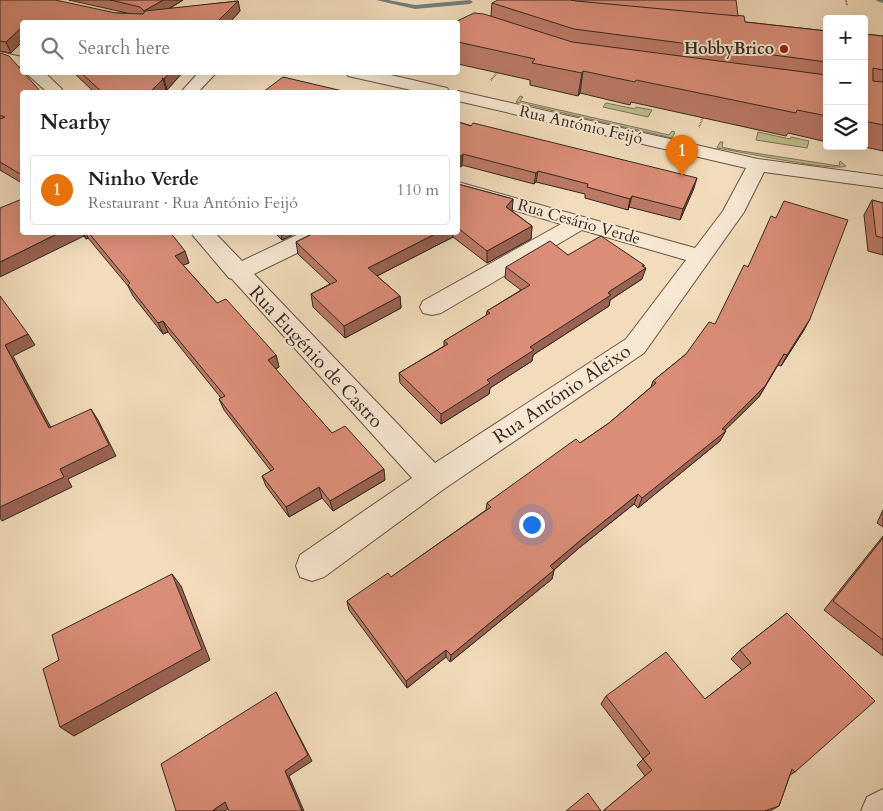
<!DOCTYPE html>
<meta charset="utf-8">
<style>
:root{--surface:#fff;--page:#f2f2f2;--text:#202124;--muted:#757577;--line:#e0e0e0;--accent:#8f2418}
body{margin:0;font-family:Cardo,serif;background:var(--page);color:var(--text)}
.controls{position:absolute;right:15px;top:15px;display:grid;overflow:hidden;border-radius:5px;box-shadow:0 5px 20px #0002}
.controls button{width:45px;height:45px;display:grid;place-items:center;padding:0;border:0;border-bottom:1px solid var(--line);background:var(--surface);color:var(--text);font:25px sans-serif}
.you{position:absolute;left:531px;top:524px;width:18px;height:18px;margin:-12px;border:4px solid #fff;border-radius:50%;background:#1a73e8;box-shadow:0 0 0 8px #1a73e833}
.badge{display:grid;place-items:center;width:32px;height:32px;border-radius:50%;background:var(--accent);color:#fff;font-size:16px;font-weight:700}
.pin{position:absolute;translate:-50% -41px;filter:drop-shadow(0 1px 2px #0008)}
.pin::after{content:'';position:absolute;top:26px;width:18px;height:15px;background:inherit;clip-path:polygon(0 0,100% 0,50% 100%)}
.list{margin:0;padding:0;list-style:none}
h2{display:flex;justify-content:space-between;align-items:center;height:65px;margin:0;padding:0 20px;font-size:21px}
h2 small{font-size:16px;font-weight:400;color:var(--muted)}
.list li{display:grid;grid-template-columns:32px 1fr auto;gap:15px;align-items:center;box-sizing:border-box;height:70px;margin:0 10px 10px;padding:0 10px;border:1px solid var(--line);border-radius:5px}
.list b{display:block;font-size:19px;white-space:nowrap}
.list p{margin:0;font-size:16px;white-space:nowrap;color:var(--muted)}
.list em{font-size:16px;font-style:normal;color:var(--muted)}
.icon{flex:none;width:28px;height:28px;fill:none;stroke:currentColor;stroke-width:2;stroke-linecap:round;stroke-linejoin:round}
.map{position:relative;flex:none;width:883px;height:811px;overflow:hidden}
.search{position:absolute;background:var(--surface);box-shadow:0 5px 20px #0002;left:20px;top:20px;width:440px;height:55px;display:flex;align-items:center;gap:12px;box-sizing:border-box;padding:0 18px;border-radius:5px;color:var(--muted);font-size:19px}
.panel{position:absolute;background:var(--surface);box-shadow:0 5px 20px #0002;left:20px;top:90px;width:440px;height:145px;border-radius:5px}
.map>svg:first-child{display:block}
.green{fill:#bfbf8c;stroke:#7a7356}
.lines{fill:none;stroke-linecap:round;stroke-linejoin:round}
.stream{fill:#737f7c;fill-rule:evenodd}
.minor-casing{stroke:#645448;stroke-width:2}
.path{stroke:#342721;stroke-width:2;stroke-dasharray:0.5 1;stroke-linecap:butt}
.minor{fill:#f7e8d3;fill-rule:evenodd}
.wall{fill:#bb7966;stroke:#342721}
.shaded-wall{fill:#996353;stroke:#342721}
.building{fill:#da8d77;stroke:#342721}
.poi-dot{fill:#8f2418;stroke:#f7e8d3;stroke-width:2}
.labels{text-anchor:middle;dominant-baseline:central;stroke-width:4;stroke-linejoin:round;paint-order:stroke}
.far-poi-label{font-size:16px;font-weight:bold;fill:#342721;stroke:#f7e8d3;text-anchor:end}
.far-street-label{font-size:16px;fill:#342721;stroke:#f7e8d3}
.street-label{font-size:19px;fill:#342721;stroke:#f7e8d3}
</style>
<div class="map">
<svg width="883" height="811" viewBox="0 0 883 811">
<rect width="100%" height="100%" fill="#f2dcbb"/>
<filter id="stains"><feTurbulence type="fractalNoise" baseFrequency=".004" numOctaves="4"/><feColorMatrix values="0 0 0 0 .2 0 0 0 0 .09 0 0 0 0 .02 0 0 0 .5 -.17"/></filter>
<radialGradient id="worn" r=".72"><stop offset=".6" stop-color="#630" stop-opacity="0"/><stop offset="1" stop-color="#630" stop-opacity=".3"/></radialGradient>
<g class="green">
<polygon points="520,96 523,97 520,101 669,135 672,131 675,132 672,138 516,102"/>
<polygon points="606,103 635,109 636,107 652,110 648,117 603,107"/>
<polygon points="758,132 790,139 791,137 809,141 807,148 756,140"/>
<path d="M720,142H723L722,147L735,150L839,166L840,161L846,166C835,172 737,151 717,148Z"/>
</g>
<g class="lines">
<g class="stream">
<polygon points="376,0 388,0 415,5 470,0 473,2 470,4 415,9"/>
<polygon points="876,0 883,0 883,3 877,1"/>
</g>
<defs>
<g id="minor">
<polygon points="0,52 22,57 22,67 0,62"/>
<polygon points="25,72 44,72 62,89 59,92 47,92"/>
<polygon points="199,72 217,72 198,92 181,92"/>
<polygon points="346,72 378,72 447,88 450,92 420,92 348,76"/>
<polygon points="458,91 758,159 883,176 883,188 764,172 744,212 644,353 444,489 324,577 312,581 300,577 296,566 300,555 412,478 232,279 229,278 190,232 214,232 242,261 303,232 333,232 330,237 254,274 435,463 626,339 686,260 582,230 441,313 432,315 423,313 420,307 423,301 561,224 458,194 458,182 695,248 723,211 746,168 458,101 458,92 452,92"/>
<polygon points="883,789 883,811 861,811 867,797"/>
</g>
</defs>
<use href="#minor" class="minor-casing"/>
<g class="path">
<polyline points="846,0 847,6"/>
<polyline points="491,80 500,69"/>
<polyline points="699,127 704,115"/>
</g>
<use href="#minor" class="minor"/>
</g>
<g class="wall">
<polygon points="0,0 116,13 127,13 69,0 183,0 169,9 238,1 240,11 230,22 22,22 11,53 0,51"/>
<polygon points="492,3 738,16 745,22 827,31 827,142 788,133 786,136 631,102 630,105 580,93 578,96 530,85 530,80 458,64 458,22 491,16"/>
<polygon points="864,34 883,36 883,151 861,146 864,146"/>
<polygon points="0,53 22,92 22,183 0,170"/>
<polygon points="73,72 183,72 167,90 166,89 166,90 164,92 94,92"/>
<polygon points="458,122 694,188 680,220 629,207 628,210 585,198 585,194 536,182 534,184 462,165 461,167 458,166"/>
<polygon points="458,183 458,184 513,199 512,211 532,226 531,239 487,263 453,237 377,276 400,296 401,308 345,338 313,307 311,294 330,284 298,254 296,242 316,232 458,232"/>
<polygon points="872,200 883,203 883,255 868,251 864,215"/>
<polygon points="22,232 170,232 189,263 183,265 217,303 276,355 279,367 275,369 332,433 385,480 333,511 322,498 289,517 266,486 262,476 271,471 224,410 219,399 221,398 168,332 163,334 133,296 128,286 88,238 86,239 84,236"/>
<polygon points="274,232 298,232 282,240"/>
<polygon points="568,255 644,265 642,279 610,300 609,306 533,355 532,361 490,388 489,394 441,424 400,383 399,373 444,346 444,341 486,316 487,311 521,290 505,278 506,267"/>
<polygon points="715,324 804,330 781,366 778,365 759,397 725,430 720,441 638,508 634,504 579,548 554,570 552,579 450,662 446,657 407,688 349,610 347,601 391,577 486,510 487,503 580,443 609,423 651,387 653,381 686,354"/>
<polygon points="883,510 883,527 877,523"/>
<polygon points="883,536 883,656 824,610"/>
<polygon points="787,613 795,772 790,775 779,806 770,811 603,811 645,776 637,765 643,759 601,704 606,696 705,699 742,670 731,659 740,650"/>
</g>
<g class="shaded-wall">
<polygon points="163,0 183,0 148,21 144,11"/>
<polygon points="238,1 240,11 230,22 217,22"/>
<polygon points="22,27 22,42 11,53 6,42"/>
<polygon points="583,71 580,93 578,96 582,73"/>
<polygon points="170,72 183,72 167,90 164,79"/>
<polygon points="163,79 166,90 164,92 150,92"/>
<polygon points="463,154 462,165 461,167 461,156"/>
<polygon points="538,171 536,182 534,184 536,173"/>
<polygon points="697,178 694,188 680,220 683,209"/>
<polygon points="632,196 629,207 628,210 630,199"/>
<polygon points="513,199 512,212 506,207"/>
<polygon points="532,226 531,239 487,263 487,251"/>
<polygon points="61,232 82,232 84,236 0,277 0,262"/>
<polygon points="83,232 86,232 88,238 86,239"/>
<polygon points="281,232 298,232 282,240"/>
<polygon points="439,232 453,232 453,237 369,280 368,268"/>
<polygon points="185,251 189,263 179,267 175,256"/>
<polygon points="644,265 642,270 646,268 642,279 610,300 609,306 533,355 532,361 490,388 489,394 441,424 441,414 530,347 608,293"/>
<polygon points="400,296 401,308 345,338 344,326"/>
<polygon points="810,319 804,330 781,366 787,355"/>
<polygon points="163,321 168,332 163,334 158,323"/>
<polygon points="28,334 35,345 13,356 57,439 49,428 5,345"/>
<polygon points="784,354 759,397 719,436 726,431 720,441 638,508 642,498 722,429"/>
<polygon points="276,355 279,367 271,371 268,360"/>
<polygon points="91,409 98,420 116,456 68,479 72,487 2,521 0,518 0,507"/>
<polygon points="384,469 385,480 333,511 330,501"/>
<polygon points="319,487 322,498 289,517 286,507"/>
<polygon points="638,494 634,504 579,548 548,575 550,566 582,539"/>
<polygon points="554,570 552,579 450,662 451,655"/>
<polygon points="172,574 181,586 210,660 74,736 60,727"/>
<polygon points="446,650 446,657 407,688 406,681"/>
<polygon points="276,692 312,761 289,776 304,811 302,811 285,771"/>
<polygon points="225,802 231,807 225,811 212,811"/>
</g>
<g class="building">
<polygon points="0,0 55,0 116,13 143,14 145,11 238,1 217,22 22,22 22,27 6,42 0,41"/>
<polygon points="110,0 163,0 144,11 140,7"/>
<polygon points="498,0 571,0 744,16 745,22 827,31 827,62 574,29 492,3"/>
<polygon points="571,0 736,0 738,16 576,1"/>
<polygon points="474,13 484,14 572,42 827,75 827,116 797,110 796,113 636,80 635,82 583,71 582,73 532,63 535,59 458,42 458,22 455,22"/>
<polygon points="864,34 883,36 883,70 873,68 873,81 883,82 883,125 864,121"/>
<polygon points="0,53 9,56 41,92 22,92 22,175 0,162 0,119 5,117 0,115"/>
<polygon points="80,72 170,72 164,79 162,78 163,79 150,92 102,92"/>
<polygon points="283,77 347,92 263,92"/>
<polygon points="458,122 471,126 473,123 697,178 683,209 632,196 630,199 587,187 588,184 538,171 536,173 463,154 461,156 458,155"/>
<polygon points="458,183 458,184 513,199 506,207 532,226 487,251 458,228"/>
<polygon points="22,199 22,232 61,232 0,262 0,208"/>
<polygon points="872,200 883,203 883,238 876,236"/>
<polygon points="784,201 848,220 810,319 787,355 784,354 765,386 722,429 726,431 642,498 638,494 582,539 550,566 554,570 451,655 446,650 406,681 347,601 388,573 391,577 435,546 491,507 487,503 576,439 580,443 609,423 656,383 653,381 686,354 709,322 715,324 744,265 748,267 771,216 776,218"/>
<polygon points="88,232 170,232 185,251 175,256 217,303 226,299 252,328 276,355 268,360 332,433 345,426 384,469 330,501 319,487 286,507 262,476 274,469 219,399 225,396 163,321 158,323 128,285 130,283"/>
<polygon points="316,232 439,232 368,268 400,296 344,326 311,294 337,281 296,242"/>
<polygon points="601,236 644,265 642,266 646,268 610,291 608,293 611,295 530,347 534,350 487,380 490,383 441,414 399,373 448,344 444,341 490,313 487,311 530,285 506,267 550,241 568,255"/>
<polygon points="0,296 28,334 5,345 49,428 91,409 109,445 60,469 64,477 0,507"/>
<polygon points="883,538 883,640 833,601"/>
<polygon points="172,574 202,649 60,727 43,669 59,660 52,635"/>
<polygon points="787,613 875,701 795,772 792,769 779,806 764,811 603,811 652,770 643,759 650,753 606,696 666,652 705,699 751,663 740,650"/>
<polygon points="276,692 308,755 285,771 302,811 229,811 225,802 212,811 176,811 161,764"/>
<polygon points="588,793 601,811 566,811"/>
</g>
<circle class="poi-dot" cx="784" cy="49" r="5"/>
<g class="labels">
<g class="far-poi-label">
<text x="774" y="49">HobbyBrico</text>
</g>
<g class="far-street-label">
<text transform="translate(581 125) rotate(13)">Rua António Feijó</text>
<text transform="translate(579 222) rotate(16)">Rua Cesário Verde</text>
</g>
<g class="street-label">
<text transform="translate(316 357) rotate(47)">Rua Eugénio de Castro</text>
<text transform="translate(562 394) rotate(-34)">Rua António Aleixo</text>
</g>
</g>
<rect width="100%" height="100%" filter="url(#stains)"/>
<rect width="100%" height="100%" fill="url(#worn)"/>
</svg>
<div class="controls">
<button>+</button>
<button>−</button>
<button><svg class="icon" aria-label="layers" viewBox="0 0 24 24"><path d="M12 4l9 5-9 5-9-5zM3 14l9 5 9-5"/></svg></button>
</div>
<div class="you"></div>
<div class="pin badge" style="left:682px;top:176px;background:#e8710a">1</div>
<div class="search"><svg class="icon" aria-label="search" viewBox="0 0 24 24"><circle cx="10" cy="10" r="6"/><path d="M15 15l6 6"/></svg>Search here</div>
<section class="panel">
<h2>Nearby<small></small></h2>
<ul class="list">
<li><span class="badge" style="background:#e8710a">1</span><div><b>Ninho Verde</b><p>Restaurant · Rua António Feijó</p></div><em>110 m</em></li>
</ul>
</section>
</div>
